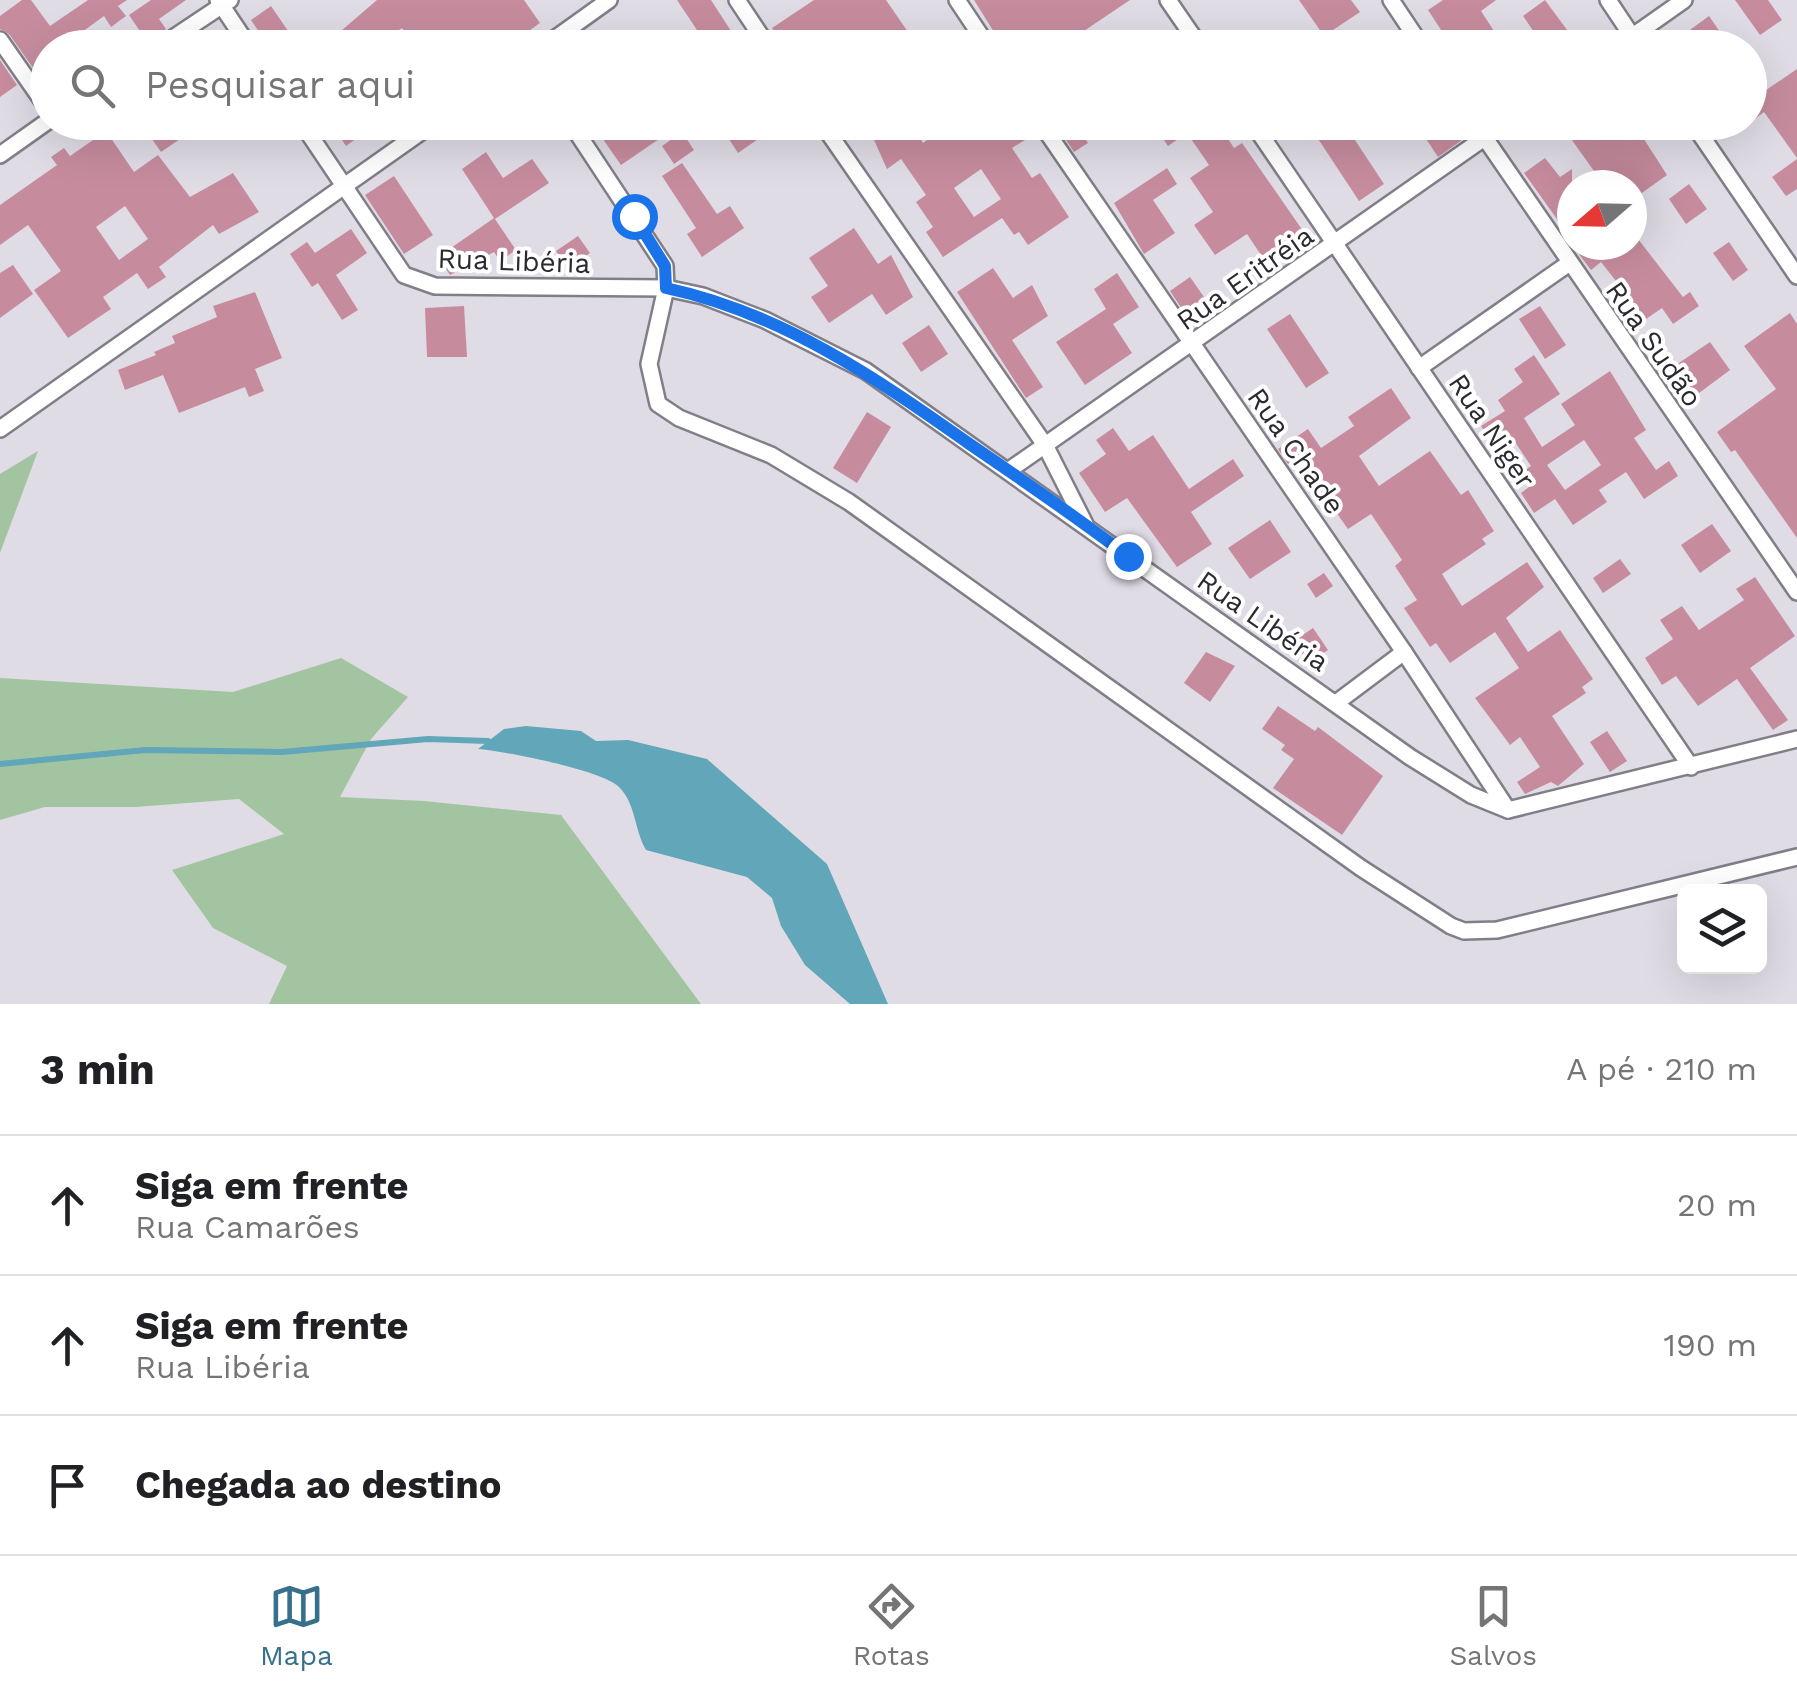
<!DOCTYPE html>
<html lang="pt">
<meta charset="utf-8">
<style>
:root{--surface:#fff;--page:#f2f2f2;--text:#202124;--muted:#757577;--line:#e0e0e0;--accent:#37708a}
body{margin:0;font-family:"Work Sans",sans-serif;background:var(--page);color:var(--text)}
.controls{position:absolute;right:30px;bottom:30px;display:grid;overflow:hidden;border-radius:15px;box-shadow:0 10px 40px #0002}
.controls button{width:90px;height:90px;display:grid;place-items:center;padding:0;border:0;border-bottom:2px solid var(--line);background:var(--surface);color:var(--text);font:50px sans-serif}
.compass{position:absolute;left:1557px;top:170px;width:90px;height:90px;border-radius:50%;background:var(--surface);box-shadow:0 10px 40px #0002;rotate:250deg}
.stop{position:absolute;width:30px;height:30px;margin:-22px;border:8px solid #1a73e8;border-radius:50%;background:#fff}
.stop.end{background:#1a73e8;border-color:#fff;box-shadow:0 2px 10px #0008}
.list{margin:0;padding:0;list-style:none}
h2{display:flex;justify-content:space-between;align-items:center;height:130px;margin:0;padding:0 40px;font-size:42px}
h2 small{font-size:32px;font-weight:400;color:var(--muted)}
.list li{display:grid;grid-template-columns:65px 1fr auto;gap:30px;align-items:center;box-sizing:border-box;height:140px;padding:0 40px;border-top:2px solid var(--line)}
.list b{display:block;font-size:38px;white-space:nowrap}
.list p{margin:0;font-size:32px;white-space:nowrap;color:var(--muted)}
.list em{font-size:32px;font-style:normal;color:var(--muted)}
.icon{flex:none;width:55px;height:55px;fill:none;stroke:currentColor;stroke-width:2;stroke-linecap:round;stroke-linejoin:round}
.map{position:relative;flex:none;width:1797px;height:1004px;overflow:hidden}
.search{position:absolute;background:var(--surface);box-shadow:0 10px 40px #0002;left:30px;right:30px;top:30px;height:110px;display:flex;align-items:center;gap:25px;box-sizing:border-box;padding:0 35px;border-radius:55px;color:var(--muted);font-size:38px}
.sheet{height:550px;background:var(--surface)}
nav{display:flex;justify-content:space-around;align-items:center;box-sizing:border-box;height:140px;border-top:2px solid var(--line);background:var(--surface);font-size:28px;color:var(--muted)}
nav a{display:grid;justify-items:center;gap:5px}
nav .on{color:var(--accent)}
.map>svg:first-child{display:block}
.green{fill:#a3c4a1}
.water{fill:#61a6b9}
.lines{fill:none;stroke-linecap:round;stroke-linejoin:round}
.stream{stroke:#61a6b9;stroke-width:6}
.building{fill:#c68c9e;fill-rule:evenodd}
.street-casing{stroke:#827e88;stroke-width:20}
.street{stroke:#fff;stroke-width:15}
.route{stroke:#1a73e8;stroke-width:12}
.labels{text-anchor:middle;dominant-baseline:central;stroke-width:8;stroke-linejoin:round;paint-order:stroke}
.street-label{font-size:28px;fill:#2c2a2e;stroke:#fff}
</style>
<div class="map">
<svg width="1797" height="1004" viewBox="0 0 1797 1004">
<rect width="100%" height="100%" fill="#e0dce6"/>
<g class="green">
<polygon points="38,451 0,553 0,474"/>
<polygon points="341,658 408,697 371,739 340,797 424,801 561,815 701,1004 269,1004 287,966 213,928 172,870 284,834 239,799 136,807 45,807 0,820 0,678 233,692"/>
</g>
<path class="water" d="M526,726L581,731L596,741L628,740L707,759L827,864L888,1004H850L805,965L781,926L772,898L747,877L646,850C634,829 636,804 619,787C602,770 504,751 478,749L504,729Z"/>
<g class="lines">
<polyline class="stream" points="0,764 145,750 282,752 428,739 488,741"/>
</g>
<g class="building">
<polygon points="22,0 31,0 50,26 88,0 127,0 118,6 126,16 111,27 104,16 60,48 48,48 48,89 9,34 0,29 0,16"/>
<polygon points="151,0 186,0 159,19 166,29 148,43 129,15"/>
<polygon points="377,0 524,0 540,23 505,48 416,48 402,28 379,44 377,40 367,48 341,48 334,37"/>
<polygon points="677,0 711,0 742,48 709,48"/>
<polygon points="814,0 886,0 919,48 785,48 772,28"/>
<polygon points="974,0 1130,0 1081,33 1091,48 1004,48"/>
<polygon points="1299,0 1351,0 1360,12 1324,36"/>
<polygon points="1443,0 1496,0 1481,11 1505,48 1453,48 1428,10"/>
<polygon points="1545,0 1573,38 1560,48 1545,48 1523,16"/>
<polygon points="1735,0 1768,0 1782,20 1760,35"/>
<polygon points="271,6 295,41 285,48 270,48 251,20"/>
<polygon points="1709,16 1731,48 1665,48"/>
<polygon points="0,60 17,85 0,97"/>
<polygon points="1797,69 1797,158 1764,112 1750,123 1750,101"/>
<polygon points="140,122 169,122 180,139 161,152"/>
<polygon points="330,122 379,122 346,146"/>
<polygon points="591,122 684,122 621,165"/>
<polygon points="718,122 783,122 738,153"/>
<path d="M866,122H910L923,143L953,122H1014L1025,140L1012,148L1032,178L1040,173L1069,217L1028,245L1019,232L1014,235L1002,218L943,257L926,232L933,227L916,202L926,195L901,159L887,169ZM981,169L1001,199L974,217L954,188Z"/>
<polygon points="1152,122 1217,122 1234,148 1242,143 1310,241 1267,264 1247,234 1215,255 1194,225 1213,212 1190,178 1209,165 1187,133 1168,146"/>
<polygon points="1307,122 1343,122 1384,184 1359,201"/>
<polygon points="1415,122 1450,122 1462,140 1438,157"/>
<polygon points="1559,122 1633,122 1667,175 1632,200 1632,185 1604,185"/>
<polygon points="1076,125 1088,143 1074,152 1062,134"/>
<path d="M106,131L134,172L158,155L190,197L233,173L259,212L219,234L213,225L159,267L166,277L148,289L137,273L103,297L111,309L68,338L34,290L61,271L28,225L0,245V205L57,165L51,157L64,148L70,156ZM125,206L148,239L119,260L96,227Z"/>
<polygon points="682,132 694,150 674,164 662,146"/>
<polygon points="486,152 503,178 532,159 549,183 495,219 516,250 500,261 494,252 450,275 438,257 494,218 462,169"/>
<polygon points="1545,158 1560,177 1572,169 1572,240 1524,173"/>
<polygon points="1797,159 1797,189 1786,196 1772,177"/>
<polygon points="682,163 717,214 730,206 744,228 702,257 687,234 696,228 662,176"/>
<polygon points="1167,168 1177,184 1153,200 1175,233 1144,254 1114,203"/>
<polygon points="394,176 433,235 404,254 365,195"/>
<polygon points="1689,184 1707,209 1686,224 1669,199"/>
<polygon points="854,228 878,264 891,255 913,297 886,315 872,294 829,323 811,297 828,286 809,258"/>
<polygon points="351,229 367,253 336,275 358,310 342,320 318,283 312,287 290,254 307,242 315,253"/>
<polygon points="578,236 590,253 568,268 556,251"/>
<polygon points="1638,239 1683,297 1690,292 1699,306 1673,324 1662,308 1646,319 1601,262 1591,270 1572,245 1632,245"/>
<polygon points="1729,242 1748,270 1733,281 1713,253"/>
<polygon points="13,265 33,294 0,318 0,273"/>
<polygon points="993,268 1013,298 1032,285 1048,316 1012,340 1043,387 1026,398 957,292"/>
<polygon points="1117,273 1139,307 1113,324 1132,353 1085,385 1056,342 1106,309 1094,289"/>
<polygon points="1190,277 1211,307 1190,321 1170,291"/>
<polygon points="255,292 282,358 255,369 264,391 249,397 245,387 179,413 163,375 125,390 118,370 156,355 154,352 175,343 172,336 217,317 213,306"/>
<polygon points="464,306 467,357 427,357 425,308"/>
<polygon points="1540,306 1566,345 1545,359 1519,319"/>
<polygon points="1790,313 1797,324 1797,538 1735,450 1731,452 1717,432 1776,389 1744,346"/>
<polygon points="1290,314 1329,373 1306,388 1267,329"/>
<polygon points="929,325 948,354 921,372 902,343"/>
<polygon points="1710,342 1730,370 1691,399 1670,369"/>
<path d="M1534,355L1560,394L1524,418L1542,447L1575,425L1561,404L1610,371L1646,430L1634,438L1656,470L1669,461L1678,476L1644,499L1626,472L1599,490L1607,502L1573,525L1555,499L1534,513L1521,493L1534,483L1525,470L1531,466L1513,439L1497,450L1481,426L1505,411L1498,400L1523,382L1514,369ZM1584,440L1601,465L1565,490L1547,465Z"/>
<polygon points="1391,388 1411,418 1359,456 1379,486 1430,451 1461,495 1468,490 1494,531 1482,539 1486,544 1442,574 1462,606 1527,562 1544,587 1506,618 1528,652 1560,630 1593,679 1582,687 1586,693 1552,716 1584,764 1558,786 1551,782 1525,794 1517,782 1540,767 1520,737 1510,745 1475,698 1519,668 1495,632 1450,663 1436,643 1430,647 1404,608 1417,600 1395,566 1402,560 1371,514 1348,529 1297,457 1288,464 1278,449 1308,429 1321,448 1354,426 1348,417"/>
<polygon points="867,412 891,427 857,483 833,468"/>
<polygon points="1113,428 1129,451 1153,435 1189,489 1233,459 1244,476 1191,512 1212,544 1177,567 1127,498 1105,512 1079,473 1106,454 1096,440"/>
<polygon points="1270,520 1291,552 1250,579 1228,548"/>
<polygon points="1712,524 1731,551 1700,573 1681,545"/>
<polygon points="1620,559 1631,574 1603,593 1593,578"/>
<polygon points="1324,573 1333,586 1316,598 1307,584"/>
<polygon points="1755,577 1795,636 1750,668 1788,720 1773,730 1737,679 1698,706 1676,676 1662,685 1645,658 1673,639 1660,620 1682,606 1699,630 1744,600 1736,589"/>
<polygon points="1313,628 1328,650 1308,663 1294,641"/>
<polygon points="1206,652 1235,666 1210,702 1184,683"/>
<polygon points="1278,706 1315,731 1318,727 1383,776 1342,835 1273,788 1294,759 1281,750 1285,745 1262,729"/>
<polygon points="1607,731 1627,761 1610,772 1590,742"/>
</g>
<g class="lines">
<defs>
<g id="street">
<polyline points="218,0 250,48"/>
<polyline points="737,0 769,48"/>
<polyline points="957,0 989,48"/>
<polyline points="1168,0 1201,48"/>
<polyline points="1391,0 1423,48"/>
<polyline points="1608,0 1640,48"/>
<polyline points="0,40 48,109"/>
<polyline points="158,48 230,0"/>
<polyline points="542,48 609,0"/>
<polyline points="1616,48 1684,0"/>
<polyline points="301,122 404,275 435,286 666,288 703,296 765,320 866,371 1410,757 1471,795 1508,810 1797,739"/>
<polyline points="570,122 665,266 666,288 649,364 658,404 679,418 771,455 849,502 1361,868 1451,926 1464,931 1497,930 1797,857"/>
<polyline points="821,122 1045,445 1085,524"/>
<polyline points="1040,122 1404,652 1508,810"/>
<polyline points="1252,122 1691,767"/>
<polyline points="1474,122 1797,592"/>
<polyline points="1692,122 1797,276"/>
<polyline points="0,155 48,121"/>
<polyline points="1419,368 1568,264"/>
<polyline points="0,429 435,122"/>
<polyline points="1008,471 1507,122"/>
<polyline points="1336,703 1404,652"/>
</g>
</defs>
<use href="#street" class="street-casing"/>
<use href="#street" class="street"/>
</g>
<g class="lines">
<path class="route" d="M634,216L665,266L666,288C782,313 876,378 971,445C1024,481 1077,518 1128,556"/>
</g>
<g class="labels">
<g class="street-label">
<text transform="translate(514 261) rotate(2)">Rua Libéria</text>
<text transform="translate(1245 278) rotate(-35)">Rua Eritréia</text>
<text transform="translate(1654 344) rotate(55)">Rua Sudão</text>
<text transform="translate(1492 431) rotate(56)">Rua Niger</text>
<text transform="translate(1296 451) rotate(55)">Rua Chade</text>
<text transform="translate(1263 621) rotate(35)">Rua Libéria</text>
</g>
</g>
</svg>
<div class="controls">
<button><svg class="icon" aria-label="layers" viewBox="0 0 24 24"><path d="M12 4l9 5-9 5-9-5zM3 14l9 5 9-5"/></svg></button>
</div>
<svg class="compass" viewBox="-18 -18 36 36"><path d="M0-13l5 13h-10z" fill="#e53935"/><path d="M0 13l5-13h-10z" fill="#757577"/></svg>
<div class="stop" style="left:634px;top:216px"></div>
<div class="stop end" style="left:1128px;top:556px"></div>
<div class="search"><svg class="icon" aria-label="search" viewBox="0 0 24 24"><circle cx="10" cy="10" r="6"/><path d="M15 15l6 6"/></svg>Pesquisar aqui</div>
</div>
<section class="sheet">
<h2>3 min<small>A pé · 210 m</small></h2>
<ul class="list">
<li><svg class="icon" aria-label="ahead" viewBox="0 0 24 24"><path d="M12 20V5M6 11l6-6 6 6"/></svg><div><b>Siga em frente</b><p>Rua Camarões</p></div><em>20 m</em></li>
<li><svg class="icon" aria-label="ahead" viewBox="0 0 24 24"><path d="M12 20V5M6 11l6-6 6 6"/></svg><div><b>Siga em frente</b><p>Rua Libéria</p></div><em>190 m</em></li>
<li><svg class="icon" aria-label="arrive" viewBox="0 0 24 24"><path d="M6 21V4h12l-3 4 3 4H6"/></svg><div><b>Chegada ao destino</b></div></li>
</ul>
</section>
<nav>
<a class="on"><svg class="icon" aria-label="map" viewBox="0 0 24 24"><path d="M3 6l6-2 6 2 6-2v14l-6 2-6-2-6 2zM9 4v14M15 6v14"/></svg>Mapa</a>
<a><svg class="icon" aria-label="directions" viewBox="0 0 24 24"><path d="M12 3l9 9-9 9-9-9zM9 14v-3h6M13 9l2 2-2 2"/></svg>Rotas</a>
<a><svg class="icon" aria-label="saved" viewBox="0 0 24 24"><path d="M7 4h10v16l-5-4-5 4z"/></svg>Salvos</a>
</nav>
